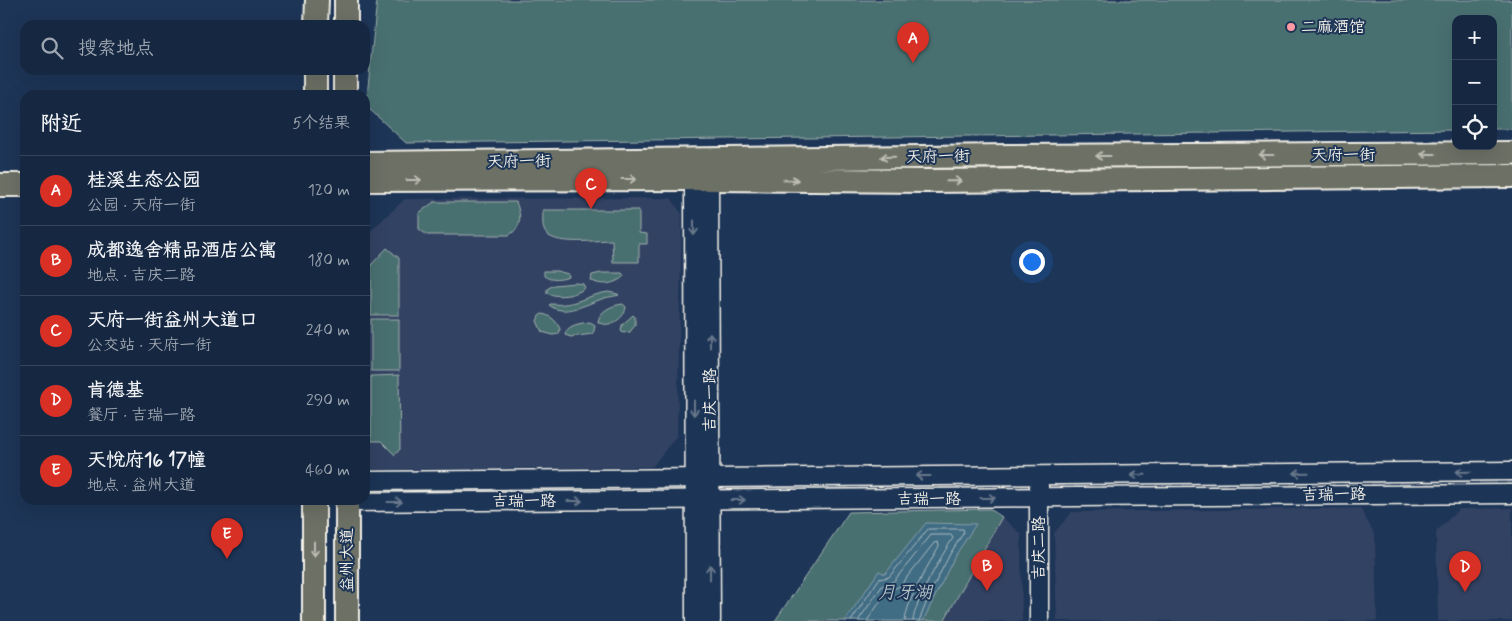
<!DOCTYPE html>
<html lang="zh">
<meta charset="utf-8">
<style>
:root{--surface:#162841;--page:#1f3048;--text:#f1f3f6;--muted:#9ea6b1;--line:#35445a;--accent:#d93025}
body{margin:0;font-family:Mynerve,"LXGW WenKai TC",sans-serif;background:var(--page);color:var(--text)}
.controls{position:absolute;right:15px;top:15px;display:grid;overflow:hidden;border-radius:10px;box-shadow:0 5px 20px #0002}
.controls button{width:45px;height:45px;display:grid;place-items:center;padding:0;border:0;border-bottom:1px solid var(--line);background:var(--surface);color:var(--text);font:25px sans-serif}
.you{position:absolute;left:1031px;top:261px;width:18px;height:18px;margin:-12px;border:4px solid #fff;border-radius:50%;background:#1a73e8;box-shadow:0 0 0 8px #1a73e833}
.badge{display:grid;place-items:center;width:32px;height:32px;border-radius:50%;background:var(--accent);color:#fff;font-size:16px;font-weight:700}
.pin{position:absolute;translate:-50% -41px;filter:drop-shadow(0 1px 2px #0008)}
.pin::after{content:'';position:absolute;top:26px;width:18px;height:15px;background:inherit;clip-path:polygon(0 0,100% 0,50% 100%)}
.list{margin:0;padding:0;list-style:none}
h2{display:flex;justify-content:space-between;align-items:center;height:65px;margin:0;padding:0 20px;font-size:21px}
h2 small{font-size:16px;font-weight:400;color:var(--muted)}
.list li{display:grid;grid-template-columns:32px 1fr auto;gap:15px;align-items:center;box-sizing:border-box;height:70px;padding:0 20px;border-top:1px solid var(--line)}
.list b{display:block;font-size:19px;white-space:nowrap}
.list p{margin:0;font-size:16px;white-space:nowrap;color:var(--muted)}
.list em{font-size:16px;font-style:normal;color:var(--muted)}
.icon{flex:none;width:28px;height:28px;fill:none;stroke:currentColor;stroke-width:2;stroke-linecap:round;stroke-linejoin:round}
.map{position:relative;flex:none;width:1512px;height:621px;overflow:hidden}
.search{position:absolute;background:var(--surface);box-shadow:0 5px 20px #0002;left:20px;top:20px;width:350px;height:55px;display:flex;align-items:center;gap:12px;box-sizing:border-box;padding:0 18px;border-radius:15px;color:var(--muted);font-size:19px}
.panel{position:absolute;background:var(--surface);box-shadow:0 5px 20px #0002;left:20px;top:90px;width:350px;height:415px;border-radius:15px}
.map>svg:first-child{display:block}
.built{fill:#324264}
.green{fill:#4a6f71;stroke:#9fb0ac}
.water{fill:#406c84;stroke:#88a1ac}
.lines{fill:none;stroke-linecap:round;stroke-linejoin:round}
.shore{stroke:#acbcc0;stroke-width:1}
.minor-tunnel{stroke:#3d516d;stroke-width:18;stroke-dasharray:18 9;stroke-linecap:butt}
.minor-casing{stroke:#f4f1e8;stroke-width:21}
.major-casing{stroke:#f4f1e8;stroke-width:26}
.minor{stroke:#1d3557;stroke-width:18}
.major{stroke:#6c7065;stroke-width:22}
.oneway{stroke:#bebdb4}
.oneway2{stroke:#68778a}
.poi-dot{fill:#ff9aa2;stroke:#1d3557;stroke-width:2}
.labels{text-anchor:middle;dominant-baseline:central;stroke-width:4;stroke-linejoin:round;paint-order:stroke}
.poi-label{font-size:16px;fill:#f4f1e8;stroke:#1d3557;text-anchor:start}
.street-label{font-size:16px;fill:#f4f1e8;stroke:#1d3557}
.water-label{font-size:18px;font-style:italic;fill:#b5c2c5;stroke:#1d3557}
</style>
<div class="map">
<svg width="1512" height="621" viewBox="0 0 1512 621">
<rect width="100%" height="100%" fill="#1d3557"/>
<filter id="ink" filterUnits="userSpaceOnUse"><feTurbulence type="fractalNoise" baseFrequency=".02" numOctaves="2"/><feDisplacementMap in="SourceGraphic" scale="10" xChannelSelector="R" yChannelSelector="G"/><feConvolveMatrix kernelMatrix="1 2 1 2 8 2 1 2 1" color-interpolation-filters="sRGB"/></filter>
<g filter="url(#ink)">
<g class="built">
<polygon points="671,198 682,214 677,435 652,467 366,470 365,236 405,199"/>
<polygon points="1360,508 1375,535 1377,621 1057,621 1054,533 1072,512"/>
<polygon points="1512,508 1512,621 1438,621 1436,532 1459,509"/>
<polygon points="1002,517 1021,534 1022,621 944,621"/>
</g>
<g class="green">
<polygon points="377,0 1512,0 1512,129 1493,129 1493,19 1456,19 1456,130 406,143 366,106"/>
<path d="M434,202H516C521,215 523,227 509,235H427L419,229V213Z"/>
<path d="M543,210H639V233L647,234V244H639V262H613L612,240C596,240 550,247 544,230C542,224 543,216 543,210Z"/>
<polygon points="387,248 399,258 399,315 371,315 371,265"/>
<path d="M544,271H557L568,274L569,277C561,280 551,281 544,276Z"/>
<path d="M601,273H622L624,276C616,284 601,287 591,280L592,275Z"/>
<path d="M575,283L583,284L585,288C575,296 558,298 547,293V289L554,285Z"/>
<path d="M608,292L618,294L619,295C612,297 605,297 599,300C584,305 564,317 549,305L551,304C575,307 586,295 608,292Z"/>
<path d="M623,304L626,307C625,319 608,329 598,322C599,311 612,305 623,304Z"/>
<path d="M542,314C550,315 557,321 560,329L559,334L553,335L542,332L537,321L539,316Z"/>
<polygon points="633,315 635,317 635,325 630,332 623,333 621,331 622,325"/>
<rect x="371" y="319" width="28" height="52"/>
<path d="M590,322L595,325L594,331L592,334L571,337L565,335C566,325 581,323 590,322Z"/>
<polygon points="399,375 400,449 395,455 381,441 371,441 371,376"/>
<polygon points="990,509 1002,517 944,621 775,621 849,512"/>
</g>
<polygon class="water" points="926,523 976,524 955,556 923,621 845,621 879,571 885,574"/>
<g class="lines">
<g class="shore">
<polyline points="851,621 879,579 889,577 928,529 963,529 964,532 950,554 931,591 919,621"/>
<path d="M858,621L882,586L894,581L931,535H951L953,538C942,555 914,603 913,621"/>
<path d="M867,621L886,593L900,586L934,543L938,542L939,546C929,564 906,602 905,621"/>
</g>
<polyline class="minor-tunnel" points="702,496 702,490 1512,481"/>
<defs>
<g id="minor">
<polyline points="694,179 695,621"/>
<polyline points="709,179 711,621"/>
<polyline points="365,481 1512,471"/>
<polyline points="1039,486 1039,621"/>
<polyline points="347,502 1512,494"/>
</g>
<g id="major">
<polyline points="316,25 317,0"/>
<polyline points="346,25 346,0"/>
<polyline points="315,95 315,70"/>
<polyline points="345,95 345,70"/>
<polyline points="365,163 1010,156 1512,153"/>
<polyline points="365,180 709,179 926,181 1512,176"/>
<polyline points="0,185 25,185"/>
<polyline points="347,500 347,621"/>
<polyline points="314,621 314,500"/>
</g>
</defs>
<use href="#minor" class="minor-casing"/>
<use href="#major" class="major-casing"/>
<use href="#minor" class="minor"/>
<use href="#major" class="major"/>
</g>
<defs><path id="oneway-shaft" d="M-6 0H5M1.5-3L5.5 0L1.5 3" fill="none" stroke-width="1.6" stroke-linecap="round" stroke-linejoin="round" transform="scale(1.25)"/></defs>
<g class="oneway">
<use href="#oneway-shaft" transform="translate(1428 154) rotate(180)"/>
<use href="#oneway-shaft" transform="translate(1266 155) rotate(180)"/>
<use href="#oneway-shaft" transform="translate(1103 156) rotate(180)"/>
<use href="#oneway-shaft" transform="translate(888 157) rotate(179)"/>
<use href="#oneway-shaft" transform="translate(629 179)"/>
<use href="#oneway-shaft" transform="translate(414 180)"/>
<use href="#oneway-shaft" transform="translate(791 180) rotate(1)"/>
<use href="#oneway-shaft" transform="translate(954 181) rotate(-1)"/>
<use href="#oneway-shaft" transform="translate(314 549) rotate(90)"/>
</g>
<g class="oneway2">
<use href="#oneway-shaft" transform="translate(694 228) rotate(90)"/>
<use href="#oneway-shaft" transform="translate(710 340) rotate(-90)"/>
<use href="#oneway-shaft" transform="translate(694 408) rotate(90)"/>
<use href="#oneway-shaft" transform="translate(1463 472) rotate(179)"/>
<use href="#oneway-shaft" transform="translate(1301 473) rotate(179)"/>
<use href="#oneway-shaft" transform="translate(1138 475) rotate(179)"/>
<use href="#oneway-shaft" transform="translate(923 476) rotate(180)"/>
<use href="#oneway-shaft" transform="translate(988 498)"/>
<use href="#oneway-shaft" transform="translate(738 500)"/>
<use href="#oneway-shaft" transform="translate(575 501)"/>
<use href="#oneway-shaft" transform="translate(395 502)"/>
<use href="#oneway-shaft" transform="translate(710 572) rotate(-90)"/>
</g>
</g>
<circle class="poi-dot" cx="1291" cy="27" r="5"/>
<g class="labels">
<g class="poi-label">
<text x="1301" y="27">二麻酒馆</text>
</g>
<g class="street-label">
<text x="1343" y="155">天府一街</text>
<text transform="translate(938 157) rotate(-1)">天府一街</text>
<text transform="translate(519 162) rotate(-1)">天府一街</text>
<text transform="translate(710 400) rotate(-90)">吉庆一路</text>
<text transform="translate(1334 495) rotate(-1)">吉瑞一路</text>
<text x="929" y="499">吉瑞一路</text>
<text x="524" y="501">吉瑞一路</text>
<text transform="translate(1039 548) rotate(-90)">吉庆二路</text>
<text transform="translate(347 560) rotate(-90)">益州大道</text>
</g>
<g class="water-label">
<text x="905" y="593">月牙湖</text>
</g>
</g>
</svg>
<div class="controls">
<button>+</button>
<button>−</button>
<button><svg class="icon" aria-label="locate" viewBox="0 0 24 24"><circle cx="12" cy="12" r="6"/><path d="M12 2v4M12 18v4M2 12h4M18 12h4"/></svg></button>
</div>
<div class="you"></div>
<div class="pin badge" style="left:913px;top:63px">A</div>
<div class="pin badge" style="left:987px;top:591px">B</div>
<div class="pin badge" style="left:591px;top:209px">C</div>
<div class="pin badge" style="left:1465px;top:592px">D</div>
<div class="pin badge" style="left:227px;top:559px">E</div>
<div class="search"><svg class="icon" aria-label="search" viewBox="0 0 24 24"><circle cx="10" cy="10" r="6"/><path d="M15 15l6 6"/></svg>搜索地点</div>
<section class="panel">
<h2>附近<small>5个结果</small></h2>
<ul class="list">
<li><span class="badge">A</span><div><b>桂溪生态公园</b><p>公园 · 天府一街</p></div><em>120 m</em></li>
<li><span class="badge">B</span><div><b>成都逸舍精品酒店公寓</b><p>地点 · 吉庆二路</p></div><em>180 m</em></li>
<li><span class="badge">C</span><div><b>天府一街益州大道口</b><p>公交站 · 天府一街</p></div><em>240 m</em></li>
<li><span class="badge">D</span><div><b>肯德基</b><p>餐厅 · 吉瑞一路</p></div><em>290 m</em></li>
<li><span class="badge">E</span><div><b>天悦府16 17幢</b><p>地点 · 益州大道</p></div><em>460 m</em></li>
</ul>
</section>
</div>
